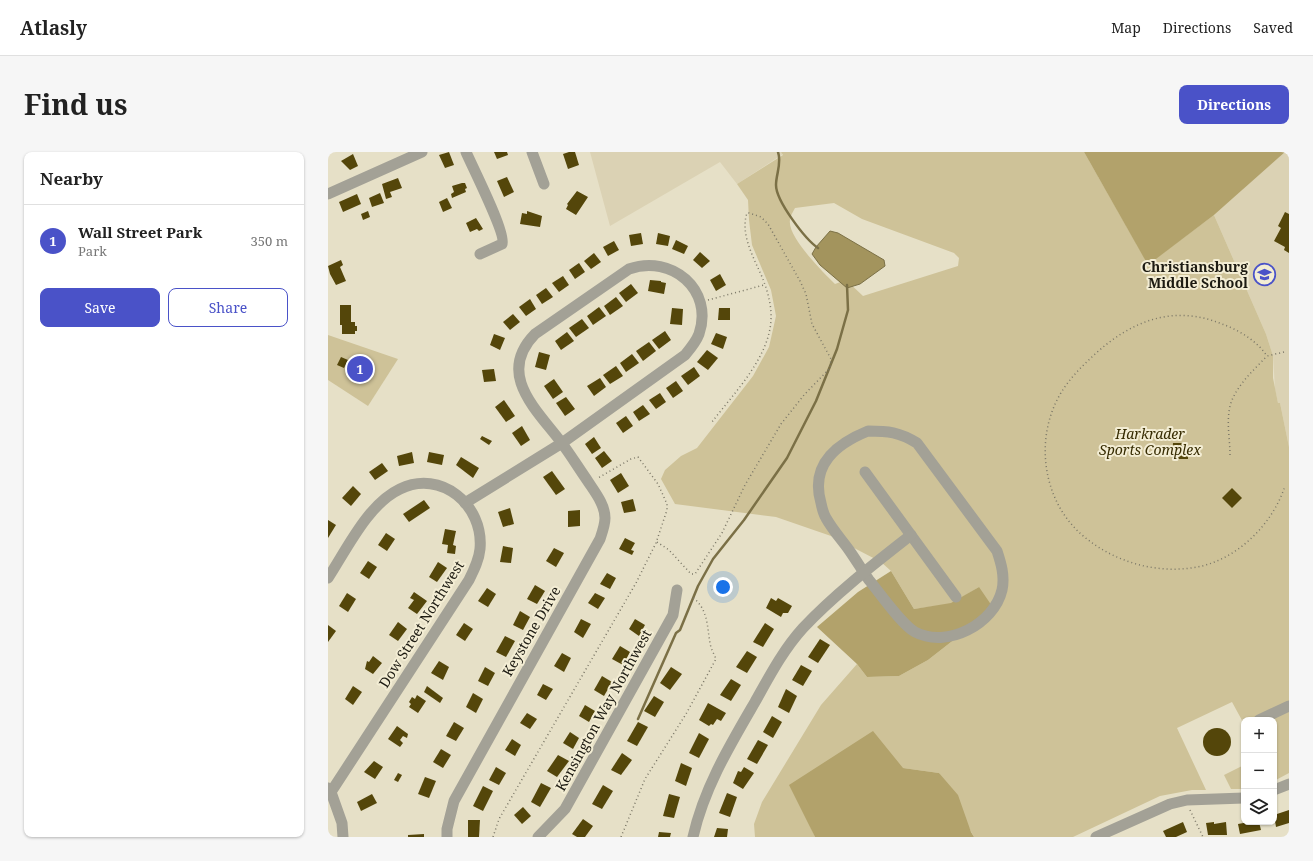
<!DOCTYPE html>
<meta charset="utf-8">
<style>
:root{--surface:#fff;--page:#f6f6f6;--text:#222;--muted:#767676;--line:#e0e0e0;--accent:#4a52c8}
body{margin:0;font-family:"Noto Serif",serif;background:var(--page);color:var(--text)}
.controls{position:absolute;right:12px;bottom:12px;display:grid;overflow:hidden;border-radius:8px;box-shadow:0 1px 3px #0004}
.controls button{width:36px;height:36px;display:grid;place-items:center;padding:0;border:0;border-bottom:1px solid var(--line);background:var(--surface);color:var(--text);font:20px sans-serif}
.you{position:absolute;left:395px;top:435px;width:14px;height:14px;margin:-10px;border:3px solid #fff;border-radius:50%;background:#1a73e8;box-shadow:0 0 0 6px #1a73e833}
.badge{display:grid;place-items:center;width:26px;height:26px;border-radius:50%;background:var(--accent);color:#fff;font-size:13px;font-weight:700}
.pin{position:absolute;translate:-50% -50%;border:2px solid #fff;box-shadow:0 1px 4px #0006}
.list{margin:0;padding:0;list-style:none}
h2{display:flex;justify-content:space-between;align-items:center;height:52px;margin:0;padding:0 16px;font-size:17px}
h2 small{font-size:13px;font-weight:400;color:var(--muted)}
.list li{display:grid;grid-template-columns:26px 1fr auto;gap:12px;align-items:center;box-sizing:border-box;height:72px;padding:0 16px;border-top:1px solid var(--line)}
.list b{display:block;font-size:15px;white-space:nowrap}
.list p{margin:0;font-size:13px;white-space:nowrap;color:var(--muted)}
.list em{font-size:13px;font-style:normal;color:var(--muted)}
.actions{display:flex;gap:8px;padding:12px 16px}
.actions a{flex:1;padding:9px 0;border:1px solid var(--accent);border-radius:8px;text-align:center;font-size:14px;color:var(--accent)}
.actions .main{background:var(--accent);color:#fff}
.icon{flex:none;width:22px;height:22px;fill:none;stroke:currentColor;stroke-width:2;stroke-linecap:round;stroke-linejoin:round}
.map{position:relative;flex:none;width:961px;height:685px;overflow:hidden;border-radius:8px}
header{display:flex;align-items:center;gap:24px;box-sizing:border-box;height:56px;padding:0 20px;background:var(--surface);border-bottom:1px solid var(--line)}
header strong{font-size:19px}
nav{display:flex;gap:22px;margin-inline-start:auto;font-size:14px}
.intro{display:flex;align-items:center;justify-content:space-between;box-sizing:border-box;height:96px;padding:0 24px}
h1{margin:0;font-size:28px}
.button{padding:10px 18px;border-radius:8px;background:var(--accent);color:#fff;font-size:14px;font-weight:700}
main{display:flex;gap:24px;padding:0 24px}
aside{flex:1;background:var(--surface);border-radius:8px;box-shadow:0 1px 3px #0004}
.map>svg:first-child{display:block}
.built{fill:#dbd2b4}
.green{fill:#cec298;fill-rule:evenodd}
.forest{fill:#b2a26b}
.water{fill:#a3945d;stroke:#7b7046}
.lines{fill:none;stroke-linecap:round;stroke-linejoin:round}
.stream{stroke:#7b7046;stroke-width:2.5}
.building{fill:#54460a}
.path{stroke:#7b7767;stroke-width:1.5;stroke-dasharray:1 3;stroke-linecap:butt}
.minor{stroke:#a3a196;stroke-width:11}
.labels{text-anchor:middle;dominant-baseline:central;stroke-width:4;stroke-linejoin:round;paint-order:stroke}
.poi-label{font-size:14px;font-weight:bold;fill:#1d1b12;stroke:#f3edd4;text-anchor:end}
.park-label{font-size:14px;font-style:italic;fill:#362b00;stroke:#f3edd4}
.street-label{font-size:14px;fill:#1d1b12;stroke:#f3edd4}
</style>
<header>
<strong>Atlasly</strong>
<nav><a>Map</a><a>Directions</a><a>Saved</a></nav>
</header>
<div class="intro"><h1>Find us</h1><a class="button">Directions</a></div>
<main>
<aside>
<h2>Nearby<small></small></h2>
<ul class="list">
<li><span class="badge">1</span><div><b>Wall Street Park</b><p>Park</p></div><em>350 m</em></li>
</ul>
<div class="actions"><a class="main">Save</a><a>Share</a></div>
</aside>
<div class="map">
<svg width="961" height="685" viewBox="0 0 961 685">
<rect width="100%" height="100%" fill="#e6e0c7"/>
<g class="built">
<polygon points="262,0 453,0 455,2 409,32 392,10 282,74"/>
<polygon points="957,0 961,0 961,295 952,251 950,251 947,237 945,204 938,182 886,63"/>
</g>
<g class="green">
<path d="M453,0H756L820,112L886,63L938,182L945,204V226L950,251H952L961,295V621L946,629V568H916V572L904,550L849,576L878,638H864L832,644L745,685H646L611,621L575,616L482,674L487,685H427L426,672L434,650L493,553L529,512L539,525L571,524L600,508L641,476L651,435L623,452L586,457L563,419L553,410L503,384L448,365L347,352L333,327L337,318L353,304L369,296L425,224L441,195L448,164L443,138L424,93L421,68L420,48L409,32L455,3ZM506,51L534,67L626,101L631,106L630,114L535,144L518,128L507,132C495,120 459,85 462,68C462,64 465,60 467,56Z"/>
<polygon points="0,183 70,207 40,254 0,228"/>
<polygon points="916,613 916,637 903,637 896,623"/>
</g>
<g class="forest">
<polygon points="756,0 957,0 886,63 820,113"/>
<polygon points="563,419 586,457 623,451 651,435 664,454 641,476 600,508 571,524 539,525 529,512 489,475 530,440"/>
<polygon points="545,579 575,616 611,621 630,643 643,680 646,685 487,685 461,633"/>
</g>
<polygon class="water" points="502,79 510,81 556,108 557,114 532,132 519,136 492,113 484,102 488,95"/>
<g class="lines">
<g class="stream">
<path d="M450,0C454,11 448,22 448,33C448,49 477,87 490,96"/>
<polyline points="310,567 348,481 352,478 370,434 385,407 416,368 459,306 488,249 509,197 520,158 519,133"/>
</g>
</g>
<g class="building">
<polygon points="121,0 126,13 117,16 111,3"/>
<polygon points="166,0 179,0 180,3 169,7"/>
<polygon points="241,0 247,0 251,13 240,17 235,2"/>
<polygon points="25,2 30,14 22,18 13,9"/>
<polygon points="179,25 186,40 176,45 169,29"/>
<polygon points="70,26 74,36 62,40 64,45 58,47 54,32"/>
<polygon points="134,31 137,31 139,36 137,37 138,40 124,46 123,42 126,40 124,34"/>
<polygon points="249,39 260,45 248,63 238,57 240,53 239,52"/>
<polygon points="52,41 56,51 44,55 41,46"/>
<polygon points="29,42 33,52 15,60 11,50"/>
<polygon points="119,46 124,56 115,60 111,50"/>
<polygon points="40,59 42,65 35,68 33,62"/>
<polygon points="199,59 214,64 212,75 192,72 194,61 199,62"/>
<polygon points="957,60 961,62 961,101 956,98 957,95 946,89 953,76 950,74"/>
<polygon points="148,66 155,77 151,79 149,77 142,80 138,71"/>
<polygon points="313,81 315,92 303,94 301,83"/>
<polygon points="330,81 342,84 340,94 328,92"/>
<polygon points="348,88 360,94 356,102 344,97"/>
<polygon points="286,89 291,98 280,104 275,95"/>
<polygon points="372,100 382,109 374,116 365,108"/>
<polygon points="266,101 273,110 263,117 256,109"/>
<polygon points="13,108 15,113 12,115 18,129 8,133 2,122 0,114"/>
<polygon points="251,111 257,120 247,127 241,118"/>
<polygon points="392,122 398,133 388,139 382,128"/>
<polygon points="235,124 241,133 231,140 224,131"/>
<polygon points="322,128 333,129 333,130 338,131 336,142 320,139"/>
<polygon points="303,132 310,141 298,150 291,141"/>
<polygon points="218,136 225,145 214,152 208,143"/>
<polygon points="288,145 295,154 282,163 276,154"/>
<polygon points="202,147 208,157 198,164 191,155"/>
<polygon points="12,153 23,153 23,170 27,170 27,174 29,174 29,179 27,179 27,182 14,182 14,173 12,173"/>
<polygon points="271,155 278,164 265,173 259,164"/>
<polygon points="344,156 355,157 354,173 342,172"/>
<polygon points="391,156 402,156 402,168 390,168"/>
<polygon points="185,162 192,170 182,178 175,170"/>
<polygon points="254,167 261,176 248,185 241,176"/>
<polygon points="337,179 343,188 331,197 324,188"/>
<polygon points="239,180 246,189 233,198 227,189"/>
<polygon points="388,181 399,185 395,197 383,192"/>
<polygon points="166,182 177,186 172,198 162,193"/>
<polygon points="321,190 328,199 315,209 308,199"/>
<polygon points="379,198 390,206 380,218 369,210"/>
<polygon points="211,200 222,203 218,218 207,215"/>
<polygon points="304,202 311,211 298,220 292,211"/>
<polygon points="13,205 20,208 16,216 9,213"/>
<polygon points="288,214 295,224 282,232 275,223"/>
<polygon points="366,215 372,224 360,233 353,224"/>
<polygon points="166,217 168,229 156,230 154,218"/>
<polygon points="272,226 278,235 266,244 259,234"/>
<polygon points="226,227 235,240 225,247 216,234"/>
<polygon points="348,229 355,239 345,246 338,236"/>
<polygon points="332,241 338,250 328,257 321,248"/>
<polygon points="238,245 247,257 237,264 228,251"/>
<polygon points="176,248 187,264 178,270 167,255"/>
<polygon points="315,253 322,262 311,269 305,260"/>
<polygon points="298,264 305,274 295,281 288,271"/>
<polygon points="194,274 202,288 193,294 184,281"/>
<polygon points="154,284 164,289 161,293 152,287"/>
<polygon points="266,285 273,296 264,302 257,292"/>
<polygon points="845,291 860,291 860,307 844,307"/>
<polygon points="276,299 284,309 274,316 267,306"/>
<polygon points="84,300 86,311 71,314 69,304"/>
<polygon points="101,300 116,303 114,313 99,310"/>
<polygon points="133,305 151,316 145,326 128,313"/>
<polygon points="54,311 60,319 47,328 41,320"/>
<polygon points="224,319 237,337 228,343 215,325"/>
<polygon points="293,321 301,334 290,341 282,328"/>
<polygon points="25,334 33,342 23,354 14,346"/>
<polygon points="904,336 914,346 904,356 894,346"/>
<polygon points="305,347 308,359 296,361 293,350"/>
<polygon points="96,348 102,356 81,370 75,362"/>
<polygon points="182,356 186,372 175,375 170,360"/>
<polygon points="252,358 252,374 240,375 240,359"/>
<polygon points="0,368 8,373 0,386"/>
<polygon points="117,377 128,379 125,393 128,394 127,402 119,401 120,393 114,392"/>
<polygon points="58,381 67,387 59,399 50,393"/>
<polygon points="297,386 307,391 303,398 306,399 304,403 291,397"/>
<polygon points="175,394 185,396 183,411 172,410"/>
<polygon points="226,396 236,401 228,415 218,409"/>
<polygon points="40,409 49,415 41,427 32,421"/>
<polygon points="110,410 119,416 109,430 101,425"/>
<polygon points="279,421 288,426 282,437 272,432"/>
<polygon points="207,433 217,439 209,452 199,447"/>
<polygon points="159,436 168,442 160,455 150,449"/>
<polygon points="86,440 99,449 89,462 80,456 86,448 82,446"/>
<polygon points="19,441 28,447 20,460 11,454"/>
<polygon points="267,441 277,446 270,457 260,451"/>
<polygon points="443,446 448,449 450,446 464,454 460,461 455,461 453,465 438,456"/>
<polygon points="192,459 202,465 195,478 185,473"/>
<polygon points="253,467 263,472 255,486 246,480"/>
<polygon points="307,467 317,473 311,484 301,477"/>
<polygon points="70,470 79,477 70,489 61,483"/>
<polygon points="136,471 145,477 137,489 128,483"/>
<polygon points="437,471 446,477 435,495 425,490"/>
<polygon points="0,473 8,479 0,490"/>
<polygon points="177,484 187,489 178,505 168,500"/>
<polygon points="492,487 502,493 490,511 480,505"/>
<polygon points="292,494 302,500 295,513 284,507"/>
<polygon points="419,499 429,505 419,521 408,515"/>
<polygon points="234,501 243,506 236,520 226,514"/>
<polygon points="45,504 54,511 45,522 37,517 39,509 41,510"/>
<polygon points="111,509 121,515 115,528 103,521"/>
<polygon points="473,513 484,519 475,534 464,528"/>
<polygon points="157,515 167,521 160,534 150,529"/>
<polygon points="343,515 354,522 342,538 332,531"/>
<polygon points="274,524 284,530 276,544 266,538"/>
<polygon points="403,527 413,533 403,549 392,543"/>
<polygon points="215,532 225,537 218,548 209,543"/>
<polygon points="25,534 34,540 25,553 17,547"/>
<polygon points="99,534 115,546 112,551 96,540"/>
<polygon points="458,537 469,544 461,561 450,555"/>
<polygon points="145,541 155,547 148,561 138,555"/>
<polygon points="89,543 98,549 90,561 81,555 83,552 81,550 84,545 87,547"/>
<polygon points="326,544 336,550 327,565 316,559"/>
<polygon points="380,551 398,561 393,569 389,567 385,573 383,572 381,574 371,568"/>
<polygon points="257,553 267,559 261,570 251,564"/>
<polygon points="199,561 209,567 202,577 192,571"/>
<polygon points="444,564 454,570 445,586 435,580"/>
<polygon points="126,570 136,576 128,589 118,584"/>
<polygon points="310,570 320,575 309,594 299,589"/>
<polygon points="69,574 80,582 79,586 75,584 72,588 75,591 72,595 60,587"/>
<circle cx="889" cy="590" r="14"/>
<polygon points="242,580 251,586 245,597 235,591"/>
<polygon points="371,581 381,587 371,606 361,601"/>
<polygon points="184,587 193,593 187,604 177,598"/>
<polygon points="430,588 440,593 429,612 419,607"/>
<polygon points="113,597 123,603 115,616 105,610"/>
<polygon points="294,601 304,608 293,623 283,618"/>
<polygon points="230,603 241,609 229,625 219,619"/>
<polygon points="46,609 55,615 47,627 36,620"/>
<polygon points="353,611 364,616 358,634 347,629"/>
<polygon points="168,615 178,621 171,633 161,628"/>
<polygon points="416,615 426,621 415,637 405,631 410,619 413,620"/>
<polygon points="70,621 74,623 70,630 66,628"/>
<polygon points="97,625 108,629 101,646 90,642"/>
<polygon points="213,631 223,636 212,655 203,650"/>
<polygon points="275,633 285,639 274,657 264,652"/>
<polygon points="155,634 165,639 155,659 145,654"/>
<polygon points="399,641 409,645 402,665 391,661"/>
<polygon points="44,642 49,651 33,659 29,650"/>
<polygon points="341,642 352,645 346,666 335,664"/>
<polygon points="195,655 203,664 194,672 186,663"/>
<polygon points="961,658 961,671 948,675 946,663"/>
<polygon points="255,667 265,674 257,685 249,685 244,682"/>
<polygon points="140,668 152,668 151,685 140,685"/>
<polygon points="855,670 859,680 848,685 838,685 835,679"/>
<polygon points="886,670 886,672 898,670 899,683 880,683 878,671"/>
<polygon points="921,670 931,670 933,678 912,682 910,672"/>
<polygon points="389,676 400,677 399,685 386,685"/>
<polygon points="331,680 343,681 342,685 330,685"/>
<polygon points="96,682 96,685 80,685 80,683"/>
</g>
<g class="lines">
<g class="path">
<polyline points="380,148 436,133"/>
<path d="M956,200L939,204C929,189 911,178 894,172C845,152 803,169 766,203C752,216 738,230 729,248C706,294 717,355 759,387C788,410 827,421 863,416C906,411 944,374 957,334"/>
<path d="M902,303C902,289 899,274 901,260C903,238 925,219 939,204"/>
<path d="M329,390L341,398L363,422H367L394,381L417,333L453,272L476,243L502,216L503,207L484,172L478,142L472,129L440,72L433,65L421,61H419C413,79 422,98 429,114C437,130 444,150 443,168C441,206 406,241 384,270"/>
<polyline points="862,658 875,685"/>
<polyline points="165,685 171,667 308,431 328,391 339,358 339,352 330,332 310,305 303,307 270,326"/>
<path d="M293,685L317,627L358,562L388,507C386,502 383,497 382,491C379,474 380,456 364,445"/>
</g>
<g class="minor">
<path d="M138,0C144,14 179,83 174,92L152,102"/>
<polyline points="204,0 216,32"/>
<polyline points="0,42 94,0"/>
<path d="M540,279C560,279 571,280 589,291L669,399C673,411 677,424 674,438C666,472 619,497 587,480C574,473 551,440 541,428C534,418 528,408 521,398C513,387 504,377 498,366C495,361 494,356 493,351C482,313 508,292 540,279Z"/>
<polyline points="537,320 628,445"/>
<path d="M0,426C19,397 40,352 72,337C113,317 156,353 152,397C151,408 146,418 141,428L3,640"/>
<polyline points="931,568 961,554"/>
<polyline points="0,636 3,640 14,671 15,685"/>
<polyline points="946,638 961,632"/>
<path d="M119,685V677L126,649L272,387C274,381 277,373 277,366C277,352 266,339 259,328C250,315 242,302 233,290C208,257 168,222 207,182L301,117C344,102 386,138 371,182C368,190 362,197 357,203L234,291L137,351"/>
<polyline points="210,685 237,657 345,463 349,438"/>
<path d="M365,685C376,636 402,593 427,550C441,525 455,498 475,476C507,442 546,412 583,383"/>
<polyline points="768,685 842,652 859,648 916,646"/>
</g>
</g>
<defs>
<symbol id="school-ring" viewBox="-11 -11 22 22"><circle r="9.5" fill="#f3edd4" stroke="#4a52c8" stroke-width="1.5"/><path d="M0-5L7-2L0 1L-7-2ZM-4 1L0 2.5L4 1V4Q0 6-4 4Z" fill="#4a52c8"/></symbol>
</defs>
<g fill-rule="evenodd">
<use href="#school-ring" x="924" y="110" width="25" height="25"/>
</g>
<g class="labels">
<g class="poi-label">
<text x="920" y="114">Christiansburg<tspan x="920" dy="16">Middle School</tspan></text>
</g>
<g class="park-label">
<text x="822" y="281">Harkrader<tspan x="822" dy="16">Sports Complex</tspan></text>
</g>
<g class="street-label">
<text transform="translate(93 472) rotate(-58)">Dow Street Northwest</text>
<text transform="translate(203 479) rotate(-60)">Keystone Drive</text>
<text transform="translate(275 558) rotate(-61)">Kensington Way Northwest</text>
</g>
</g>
</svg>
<div class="controls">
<button>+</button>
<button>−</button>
<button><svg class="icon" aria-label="layers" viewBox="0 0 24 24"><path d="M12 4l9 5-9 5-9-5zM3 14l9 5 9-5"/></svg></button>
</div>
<div class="you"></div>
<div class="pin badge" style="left:32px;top:217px">1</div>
</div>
</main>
